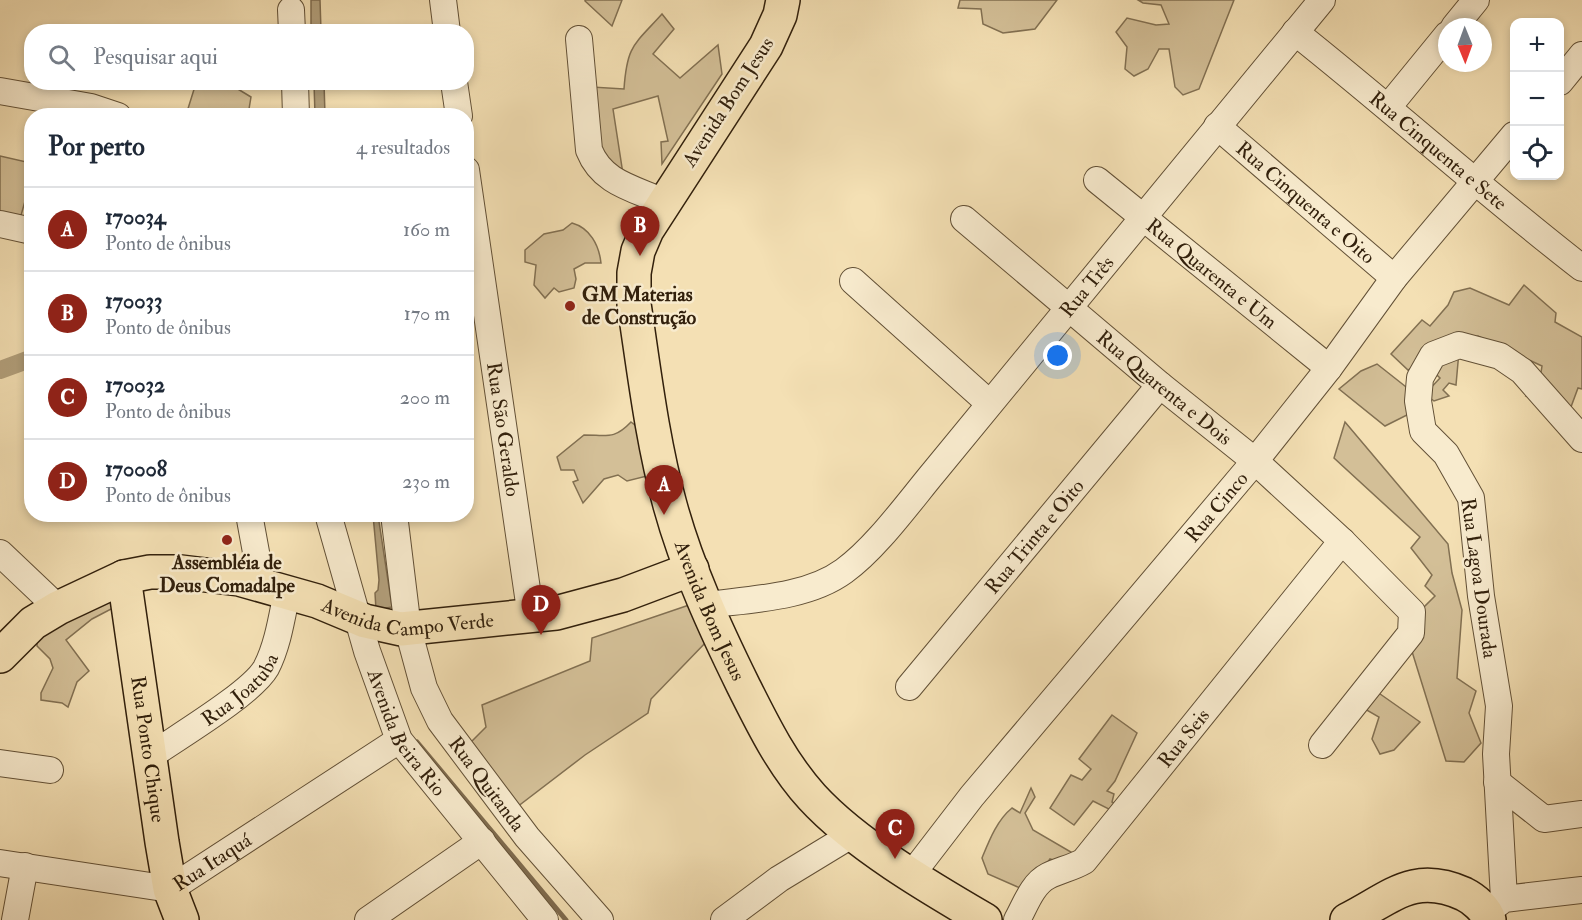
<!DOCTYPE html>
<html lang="pt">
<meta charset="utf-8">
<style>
:root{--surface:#fff;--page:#f6f6f7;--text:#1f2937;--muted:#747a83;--line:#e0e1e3;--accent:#8f2418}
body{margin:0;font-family:"IM FELL Double Pica",serif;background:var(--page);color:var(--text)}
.controls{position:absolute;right:18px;top:18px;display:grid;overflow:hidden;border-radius:12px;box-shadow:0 3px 9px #0003}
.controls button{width:54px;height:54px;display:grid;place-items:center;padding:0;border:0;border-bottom:2px solid var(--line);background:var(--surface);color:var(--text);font:30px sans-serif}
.compass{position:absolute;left:1438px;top:18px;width:54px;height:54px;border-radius:50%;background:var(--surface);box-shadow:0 3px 9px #0003;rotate:179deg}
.you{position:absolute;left:1058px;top:356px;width:21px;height:21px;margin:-15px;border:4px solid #fff;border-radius:50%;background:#1a73e8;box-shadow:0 0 0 9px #1a73e833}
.badge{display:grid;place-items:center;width:39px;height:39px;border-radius:50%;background:var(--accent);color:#fff;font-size:20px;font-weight:700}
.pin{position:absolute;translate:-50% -50px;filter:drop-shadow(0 2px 3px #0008)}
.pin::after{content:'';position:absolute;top:32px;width:21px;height:18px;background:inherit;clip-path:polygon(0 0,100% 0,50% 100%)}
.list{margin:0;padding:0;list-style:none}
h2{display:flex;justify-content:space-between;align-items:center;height:78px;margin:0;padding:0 24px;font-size:26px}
h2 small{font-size:20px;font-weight:400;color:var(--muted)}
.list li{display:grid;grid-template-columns:39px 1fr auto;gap:18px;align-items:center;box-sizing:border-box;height:84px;padding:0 24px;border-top:2px solid var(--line)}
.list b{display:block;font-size:22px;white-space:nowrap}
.list p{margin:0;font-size:20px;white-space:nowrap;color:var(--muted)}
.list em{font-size:20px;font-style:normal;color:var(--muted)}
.icon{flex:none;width:33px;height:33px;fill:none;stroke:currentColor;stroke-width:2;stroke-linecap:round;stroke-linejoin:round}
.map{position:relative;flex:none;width:1582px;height:920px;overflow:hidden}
.search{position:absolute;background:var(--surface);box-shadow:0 3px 9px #0003;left:24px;top:24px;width:450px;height:66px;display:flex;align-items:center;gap:15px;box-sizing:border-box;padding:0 21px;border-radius:24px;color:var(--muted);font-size:22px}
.panel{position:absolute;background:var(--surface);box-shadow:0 3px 9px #0003;left:24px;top:108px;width:450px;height:414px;border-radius:24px}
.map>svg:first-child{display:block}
.green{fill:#d3bf97;stroke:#827052;stroke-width:1.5}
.water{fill:#b29f7b;stroke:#7f6c4f;stroke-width:1.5}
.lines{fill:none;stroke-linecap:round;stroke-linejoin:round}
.stream{stroke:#7f6c4f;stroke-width:5}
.canal{stroke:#b29f7b;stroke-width:18}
.minor-casing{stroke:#625036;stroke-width:28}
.major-casing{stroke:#32200c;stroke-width:36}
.minor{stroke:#f8ebce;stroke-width:26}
.major{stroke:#f4e0b4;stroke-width:33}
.poi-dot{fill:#8f2418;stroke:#f8ebce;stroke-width:2}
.labels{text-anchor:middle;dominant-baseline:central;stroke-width:5;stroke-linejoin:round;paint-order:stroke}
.street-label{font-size:20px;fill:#32200c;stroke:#f8ebce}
.poi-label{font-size:20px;font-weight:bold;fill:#32200c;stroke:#f8ebce;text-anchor:start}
</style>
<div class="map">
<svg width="1582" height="920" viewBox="0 0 1582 920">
<rect width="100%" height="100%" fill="#f4e0b4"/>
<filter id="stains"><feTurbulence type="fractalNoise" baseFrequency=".00333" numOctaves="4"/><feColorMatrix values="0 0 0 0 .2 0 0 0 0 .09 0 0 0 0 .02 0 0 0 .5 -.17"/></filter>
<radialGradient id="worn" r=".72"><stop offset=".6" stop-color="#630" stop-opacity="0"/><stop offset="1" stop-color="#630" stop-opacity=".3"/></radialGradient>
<g class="green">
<polygon points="585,0 622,0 612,26 585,1"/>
<polygon points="960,0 1057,0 1035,29 1003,33 983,24 981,9 958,8"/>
<polygon points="1138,0 1234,0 1199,89 1183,95 1175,87 1169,49 1159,49 1148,69 1134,76 1125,69 1127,47 1116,32 1127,18 1156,25 1169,24 1161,5 1143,3"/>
<path d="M662,14L674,29L653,54L680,78L718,45L722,74L662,164L661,142L668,141L658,96L613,109L623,174L604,166L592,87L624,89C627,45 634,45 662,14Z"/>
<polygon points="196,83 228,83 251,97 248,115 186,115"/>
<polygon points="0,156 31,163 31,180 20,219 0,216"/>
<path d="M572,223C590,228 599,245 601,263H585L574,269L576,279L574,288L559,292L554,288L545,298L534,285L536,265L525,262V250L544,234L563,230Z"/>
<polygon points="1524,285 1556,313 1555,322 1582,337 1582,389 1578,388 1568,415 1526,396 1539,385 1542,366 1478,336 1460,340 1456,385 1449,383 1443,390 1449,396 1434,401 1425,394 1440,378 1424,363 1408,370 1391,354 1422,320 1430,326 1448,305 1454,292 1470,288 1509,305"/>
<polygon points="1377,364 1415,394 1411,413 1385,426 1339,389 1361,371"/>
<path d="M631,422L641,430L647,476L627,481L618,475L604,479L583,503L573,482L578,480L574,470H561L557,457L584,435C607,435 614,440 631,422Z"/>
<polygon points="1345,422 1448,544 1452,573 1462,610 1457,678 1476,691 1469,713 1481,743 1464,762 1446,761 1410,645 1424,607 1435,596 1425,586 1432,575 1411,548 1420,537 1334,458"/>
<polygon points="105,592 115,607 92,619 66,640 89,671 77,682 68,707 62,703 41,700 41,693 53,668 50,659 37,646 37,632"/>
<polygon points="695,603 708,640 651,699 648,713 585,755 517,807 467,746 486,727 482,705 590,661 592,638"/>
<polygon points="1373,689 1420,722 1394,750 1380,754 1372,739 1379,717 1358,705"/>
<polygon points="1112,715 1137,733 1115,781 1107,791 1114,794 1112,802 1123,807 1114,816 1109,809 1093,801 1074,825 1050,808 1071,775 1082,780 1091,769 1079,759"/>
<path d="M1031,788L1035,797L1025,813L1033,830L1076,855L1068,865L1050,859L1027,891L988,874L982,858C989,841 997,820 1012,808L1020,813Z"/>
</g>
<g class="water">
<polygon points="311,0 320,0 321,31 311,31"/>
<polygon points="314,83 324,83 325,115 315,115"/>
<polygon points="373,515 378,515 392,607 376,610 375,593 378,590 379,580"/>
</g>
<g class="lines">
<polyline class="stream" points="417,742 566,920"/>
<polyline class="canal" points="0,370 30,359"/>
<defs>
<g id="minor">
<polyline points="443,0 447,32"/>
<polyline points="291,10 292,32"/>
<polyline points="1454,27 1476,0"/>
<path id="s1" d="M1295,32C1392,109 1484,192 1582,268"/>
<path d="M579,39L589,150C602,183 633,188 664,202"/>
<polyline points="295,82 296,116"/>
<polyline points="454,82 459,116"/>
<polyline points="1560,82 1582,55"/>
<polyline points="0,91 91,107 118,116"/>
<polyline points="1389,106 1447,35"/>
<path id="s2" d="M1217,126L1394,278"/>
<path id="s3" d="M466,170L531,617"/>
<path id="s4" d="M1097,180L1329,368"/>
<path id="s5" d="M964,219L1160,385L1255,461L1342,541L1412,612L1411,633L1322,745"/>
<polyline points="0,224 32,231"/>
<polyline points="853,281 989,403"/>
<polyline points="249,514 262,585"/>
<path id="s6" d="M328,514L367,651L399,740L545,920"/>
<path id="s7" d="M394,514L408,629L424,688L440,721L527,837L600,920"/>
<polyline points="0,553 58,608"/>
<path id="s8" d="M706,605C751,599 807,598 844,571C876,548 909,502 934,472L1322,0"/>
<path id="s9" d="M909,687L1160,385"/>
<path id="s10" d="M149,757C176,738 252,693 266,668C278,645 282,616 287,592"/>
<polyline points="0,763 50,770"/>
<polyline points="1497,782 1544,819 1582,814"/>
<path id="s11" d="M0,863L170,889L399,740"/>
<path id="s12" d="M912,874L972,796L1255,461L1329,368L1394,278L1514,135"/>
<polyline points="1504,899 1496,754 1499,706 1481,596 1471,498 1446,454 1423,431 1418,401 1420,378 1433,355 1459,345 1500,356 1522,371 1582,439"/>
<polyline points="1492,908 1504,899 1582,890"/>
<polyline points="15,920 25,866"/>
<polyline points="368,920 482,841"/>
<polyline points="724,920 779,879 853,834"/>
<path id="s13" d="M1017,920C1025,906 1032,884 1048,876C1060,870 1072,868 1084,861L1342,541"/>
</g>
<g id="major">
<path id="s14" d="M783,0L780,15L766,46L647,230L638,251L634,273V304C644,370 652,440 670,505C687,567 715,628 743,685C763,725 782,764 812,797C855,844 930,888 985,920"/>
<path id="s15" d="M124,577L162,842L170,889L182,920"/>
<path id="s16" d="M0,656L33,623L58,608L124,577L150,572H181L239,579L317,601L365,621L401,629L556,613L623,595L692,569"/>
<path d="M1347,920C1391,898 1413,871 1464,894C1474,899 1486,909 1489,920"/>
</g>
</defs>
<use href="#minor" class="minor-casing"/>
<use href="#major" class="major-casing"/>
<use href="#minor" class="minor"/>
<use href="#major" class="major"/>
</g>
<g class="poi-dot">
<circle cx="570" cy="306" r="6"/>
<circle cx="227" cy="540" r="6"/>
</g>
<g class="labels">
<g class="street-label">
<text transform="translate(728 102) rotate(-57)">Avenida Bom Jesus</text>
<text stroke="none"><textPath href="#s1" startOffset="186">Rua Cinquenta e Sete</textPath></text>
<text stroke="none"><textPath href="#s2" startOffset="117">Rua Cinquenta e Oito</textPath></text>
<text stroke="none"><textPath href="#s4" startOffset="148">Rua Quarenta e Um</textPath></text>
<text stroke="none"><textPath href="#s8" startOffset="518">Rua Três</textPath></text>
<text stroke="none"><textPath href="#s5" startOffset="262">Rua Quarenta e Dois</textPath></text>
<text stroke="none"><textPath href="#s3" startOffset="262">Rua São Geraldo</textPath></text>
<text stroke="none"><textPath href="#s12" startOffset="477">Rua Cinco</textPath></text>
<text stroke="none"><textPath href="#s9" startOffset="196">Rua Trinta e Oito</textPath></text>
<text transform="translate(1479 578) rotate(82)">Rua Lagoa Dourada</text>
<text stroke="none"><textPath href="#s16" startOffset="440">Avenida Campo Verde</textPath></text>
<text stroke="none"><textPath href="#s14" startOffset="662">Avenida Bom Jesus</textPath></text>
<text stroke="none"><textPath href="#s10" startOffset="114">Rua Joatuba</textPath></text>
<text stroke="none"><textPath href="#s6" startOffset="234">Avenida Beira Rio</textPath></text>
<text stroke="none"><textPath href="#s13" startOffset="252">Rua Seis</textPath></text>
<text stroke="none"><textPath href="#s15" startOffset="174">Rua Ponto Chique</textPath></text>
<text stroke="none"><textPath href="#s7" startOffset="292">Rua Quitanda</textPath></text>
<text stroke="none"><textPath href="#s11" startOffset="222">Rua Itaquá</textPath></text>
</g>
<g class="poi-label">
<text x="582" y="294">GM Materias<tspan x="582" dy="23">de Construção</tspan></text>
<text x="227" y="562" text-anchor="middle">Assembléia de<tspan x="227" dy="23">Deus Comadalpe</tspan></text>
</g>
</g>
<rect width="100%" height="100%" filter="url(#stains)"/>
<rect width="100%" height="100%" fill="url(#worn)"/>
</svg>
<div class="controls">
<button>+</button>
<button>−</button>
<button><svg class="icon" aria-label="locate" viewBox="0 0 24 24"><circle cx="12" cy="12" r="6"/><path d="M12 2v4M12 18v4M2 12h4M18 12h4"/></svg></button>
</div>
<svg class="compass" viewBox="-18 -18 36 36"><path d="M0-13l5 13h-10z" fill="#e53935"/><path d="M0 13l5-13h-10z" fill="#747a83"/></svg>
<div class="you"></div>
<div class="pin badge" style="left:664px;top:515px">A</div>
<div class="pin badge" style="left:640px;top:256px">B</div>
<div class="pin badge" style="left:895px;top:859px">C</div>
<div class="pin badge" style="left:541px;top:635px">D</div>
<div class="search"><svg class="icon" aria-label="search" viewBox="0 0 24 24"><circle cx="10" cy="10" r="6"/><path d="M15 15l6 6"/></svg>Pesquisar aqui</div>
<section class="panel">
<h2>Por perto<small>4 resultados</small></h2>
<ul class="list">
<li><span class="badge">A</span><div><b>170034</b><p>Ponto de ônibus</p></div><em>160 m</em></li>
<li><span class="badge">B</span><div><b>170033</b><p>Ponto de ônibus</p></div><em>170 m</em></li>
<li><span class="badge">C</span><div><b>170032</b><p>Ponto de ônibus</p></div><em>200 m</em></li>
<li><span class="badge">D</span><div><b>170008</b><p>Ponto de ônibus</p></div><em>230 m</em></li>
</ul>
</section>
</div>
